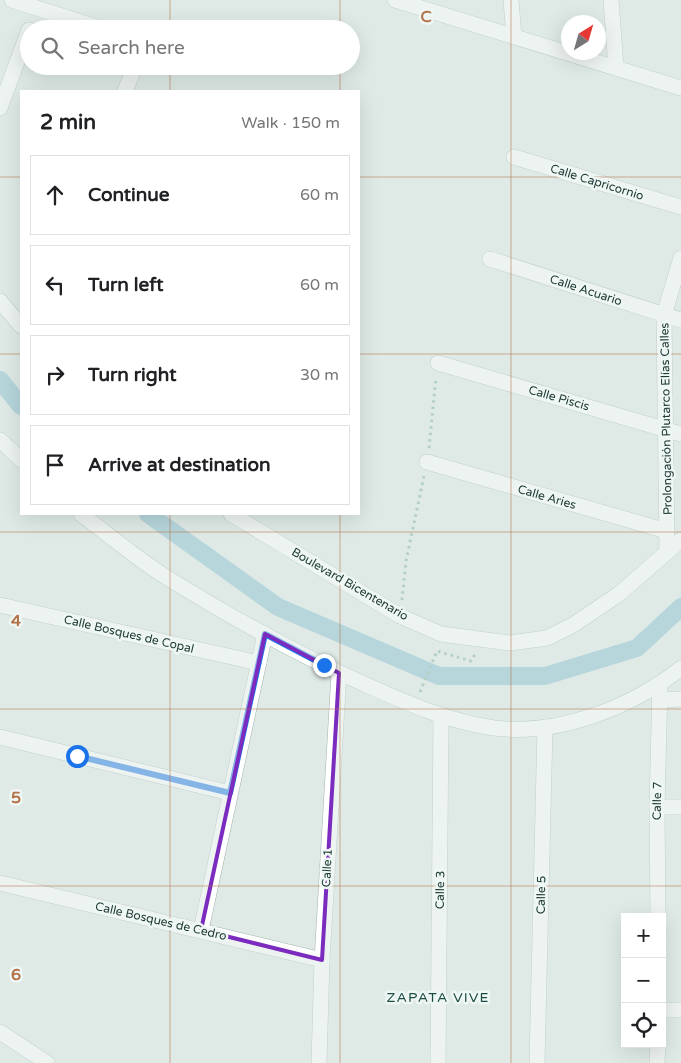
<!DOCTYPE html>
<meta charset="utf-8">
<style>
:root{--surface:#fff;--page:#f6f6f6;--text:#202124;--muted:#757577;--line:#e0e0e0}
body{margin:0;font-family:"Varela Round",sans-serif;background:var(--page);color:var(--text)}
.controls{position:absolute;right:15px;bottom:15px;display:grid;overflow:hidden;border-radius:0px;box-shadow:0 5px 20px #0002}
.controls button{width:45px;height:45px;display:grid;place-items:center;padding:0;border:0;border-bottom:1px solid var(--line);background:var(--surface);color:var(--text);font:25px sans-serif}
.compass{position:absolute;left:561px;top:15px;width:45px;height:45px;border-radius:50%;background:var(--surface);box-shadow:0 5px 20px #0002;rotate:37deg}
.stop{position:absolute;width:15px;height:15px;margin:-11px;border:4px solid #1a73e8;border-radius:50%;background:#fff}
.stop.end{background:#1a73e8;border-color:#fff;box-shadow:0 1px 5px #0008}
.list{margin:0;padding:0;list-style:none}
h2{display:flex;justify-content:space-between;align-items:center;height:65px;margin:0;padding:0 20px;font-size:21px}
h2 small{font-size:16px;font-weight:400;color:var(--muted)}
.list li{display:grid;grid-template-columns:32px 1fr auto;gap:15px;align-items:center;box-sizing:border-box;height:80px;margin:0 10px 10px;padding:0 10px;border:1px solid var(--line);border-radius:0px}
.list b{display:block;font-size:19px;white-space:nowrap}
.list em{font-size:16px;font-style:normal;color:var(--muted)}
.icon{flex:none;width:28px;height:28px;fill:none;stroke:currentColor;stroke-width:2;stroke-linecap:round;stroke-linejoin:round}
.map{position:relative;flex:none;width:681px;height:1063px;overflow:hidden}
.search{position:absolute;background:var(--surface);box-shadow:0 5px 20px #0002;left:20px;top:20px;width:340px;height:55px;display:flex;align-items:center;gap:12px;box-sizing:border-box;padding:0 18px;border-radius:28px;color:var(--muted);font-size:19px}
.panel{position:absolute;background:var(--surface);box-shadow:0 5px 20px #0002;left:20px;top:90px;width:340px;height:425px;border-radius:0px}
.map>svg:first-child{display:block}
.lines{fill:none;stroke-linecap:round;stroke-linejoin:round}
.canal{stroke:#85bed1;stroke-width:18}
.street-casing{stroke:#a2b2ae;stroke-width:16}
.secondary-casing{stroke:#9eb6b0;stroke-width:16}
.path{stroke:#7fafa4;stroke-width:3;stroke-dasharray:2.5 4;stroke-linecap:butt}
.street{stroke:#fff;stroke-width:15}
.secondary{stroke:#fff;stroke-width:15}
.route{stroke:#1a73e8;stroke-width:6}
.marked{fill:none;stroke:#7b2cbf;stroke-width:4;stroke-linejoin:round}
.grid{fill:none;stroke:#b4724a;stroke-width:1;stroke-opacity:0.55}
.labels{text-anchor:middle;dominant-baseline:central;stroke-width:5;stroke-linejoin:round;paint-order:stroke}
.street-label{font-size:12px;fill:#203b36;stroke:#eff7f4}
.neighbourhood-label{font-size:14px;letter-spacing:1px;fill:#1c4d45;stroke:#eff7f4}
.grid-label{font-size:16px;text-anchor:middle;font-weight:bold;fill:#b4724a;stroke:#eff7f4;stroke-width:5;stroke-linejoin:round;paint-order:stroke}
</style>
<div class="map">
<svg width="681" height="1063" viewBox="0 0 681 1063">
<rect width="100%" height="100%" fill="#dfeae6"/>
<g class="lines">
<g class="canal">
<polyline points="0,380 21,406"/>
<polyline points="148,514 278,607 439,676 545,676 637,648 681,607"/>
</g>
<defs>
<g id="street">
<polyline points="12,0 102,29"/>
<polyline points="511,0 514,37"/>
<polyline points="611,0 616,68"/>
<polyline points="125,91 135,66"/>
<polyline points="0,108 29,30"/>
<polyline points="514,157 681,207"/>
<polyline points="490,259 681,320"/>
<polyline points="438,363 681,434"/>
<polyline points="427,462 667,531"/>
<polyline points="667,552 664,315 681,258"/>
<polyline points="0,605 259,663"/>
<polyline points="659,700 681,699"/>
<polyline points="0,737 230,793"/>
<polyline points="657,807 681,807"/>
<polyline points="0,883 322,960"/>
<polyline points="658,917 657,807 660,684"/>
<polyline points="201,930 265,634"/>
<polyline points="662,1010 681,1010"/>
<polyline points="0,1032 47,1063"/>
<polyline points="319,1063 322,960 339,673"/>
<polyline points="438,1063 441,718"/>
<polyline points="537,1063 545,727"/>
<polyline points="657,1063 658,1044"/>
</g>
<g id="secondary">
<polyline points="395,0 681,88"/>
<polyline points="0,301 21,326"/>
<polyline points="0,440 21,460"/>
<path d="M81,514C109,535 136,558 166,577C229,616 295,653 362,683C407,703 446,721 494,728C559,736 632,707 681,668"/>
<polyline points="231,514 400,616 441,634 510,643 547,638 573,625 619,594 681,540"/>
</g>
</defs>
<use href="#street" class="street-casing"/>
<use href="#secondary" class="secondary-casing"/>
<g class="path">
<polyline points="429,448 436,377"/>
<polyline points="402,600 406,561 424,476"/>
<polyline points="420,692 437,651 471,661 475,654"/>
</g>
<use href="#street" class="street"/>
<use href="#secondary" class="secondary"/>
</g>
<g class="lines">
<polyline class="route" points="77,756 230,793 265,634 324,665"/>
</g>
<path d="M0 0H681V1063H0ZM265,634L339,673L322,960L201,930Z" fill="#dfeae6" fill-opacity=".55" fill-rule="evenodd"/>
<path class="marked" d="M265,634L339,673L322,960L201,930Z"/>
<path class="grid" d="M170,0V29M340,0V29M511,0V1063M170,66V91M340,66V91M0,177H21M359,177H681M0,354H21M359,354H681M170,514V1063M340,514V1063M0,532H681M0,709H681M0,886H681"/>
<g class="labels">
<g class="street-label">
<text transform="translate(597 182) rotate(17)">Calle Capricornio</text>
<text transform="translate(586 290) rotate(18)">Calle Acuario</text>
<text transform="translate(559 398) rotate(16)">Calle Piscis</text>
<text transform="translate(666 419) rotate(-91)">Prolongación Plutarco Elías Calles</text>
<text transform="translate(547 497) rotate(16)">Calle Aries</text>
<text transform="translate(350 584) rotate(30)">Boulevard Bicentenario</text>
<text transform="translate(129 634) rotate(13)">Calle Bosques de Copal</text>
<text transform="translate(657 801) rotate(-89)">Calle 7</text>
<text transform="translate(327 868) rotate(-87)">Calle 1</text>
<text transform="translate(440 890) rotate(-89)">Calle 3</text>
<text transform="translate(541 895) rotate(-89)">Calle 5</text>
<text transform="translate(161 921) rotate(13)">Calle Bosques de Cedro</text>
</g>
<g class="neighbourhood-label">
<text x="438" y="997">ZAPATA VIVE</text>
</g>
</g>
<g class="grid-label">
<text x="426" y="22">C</text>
<text x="16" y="626">4</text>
<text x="16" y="803">5</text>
<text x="16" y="980">6</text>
</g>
</svg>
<div class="controls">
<button>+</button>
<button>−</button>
<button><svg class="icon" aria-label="locate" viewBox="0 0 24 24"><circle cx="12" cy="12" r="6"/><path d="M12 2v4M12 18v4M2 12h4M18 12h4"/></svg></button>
</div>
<svg class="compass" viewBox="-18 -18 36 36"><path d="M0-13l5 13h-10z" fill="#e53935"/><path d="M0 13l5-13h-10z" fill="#757577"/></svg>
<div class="stop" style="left:77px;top:756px"></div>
<div class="stop end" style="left:324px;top:665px"></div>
<div class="search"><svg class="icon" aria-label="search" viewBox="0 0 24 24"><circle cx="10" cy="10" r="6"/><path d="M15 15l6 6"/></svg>Search here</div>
<section class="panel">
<h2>2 min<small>Walk · 150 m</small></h2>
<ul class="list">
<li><svg class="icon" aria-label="ahead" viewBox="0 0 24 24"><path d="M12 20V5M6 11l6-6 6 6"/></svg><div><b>Continue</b></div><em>60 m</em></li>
<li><svg class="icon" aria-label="left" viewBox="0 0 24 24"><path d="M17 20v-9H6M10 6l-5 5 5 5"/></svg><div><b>Turn left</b></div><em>60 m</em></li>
<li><svg class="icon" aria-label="right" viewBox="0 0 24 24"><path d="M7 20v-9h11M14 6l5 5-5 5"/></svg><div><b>Turn right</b></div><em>30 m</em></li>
<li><svg class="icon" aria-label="arrive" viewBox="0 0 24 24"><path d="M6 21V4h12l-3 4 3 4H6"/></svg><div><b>Arrive at destination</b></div></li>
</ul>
</section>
</div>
